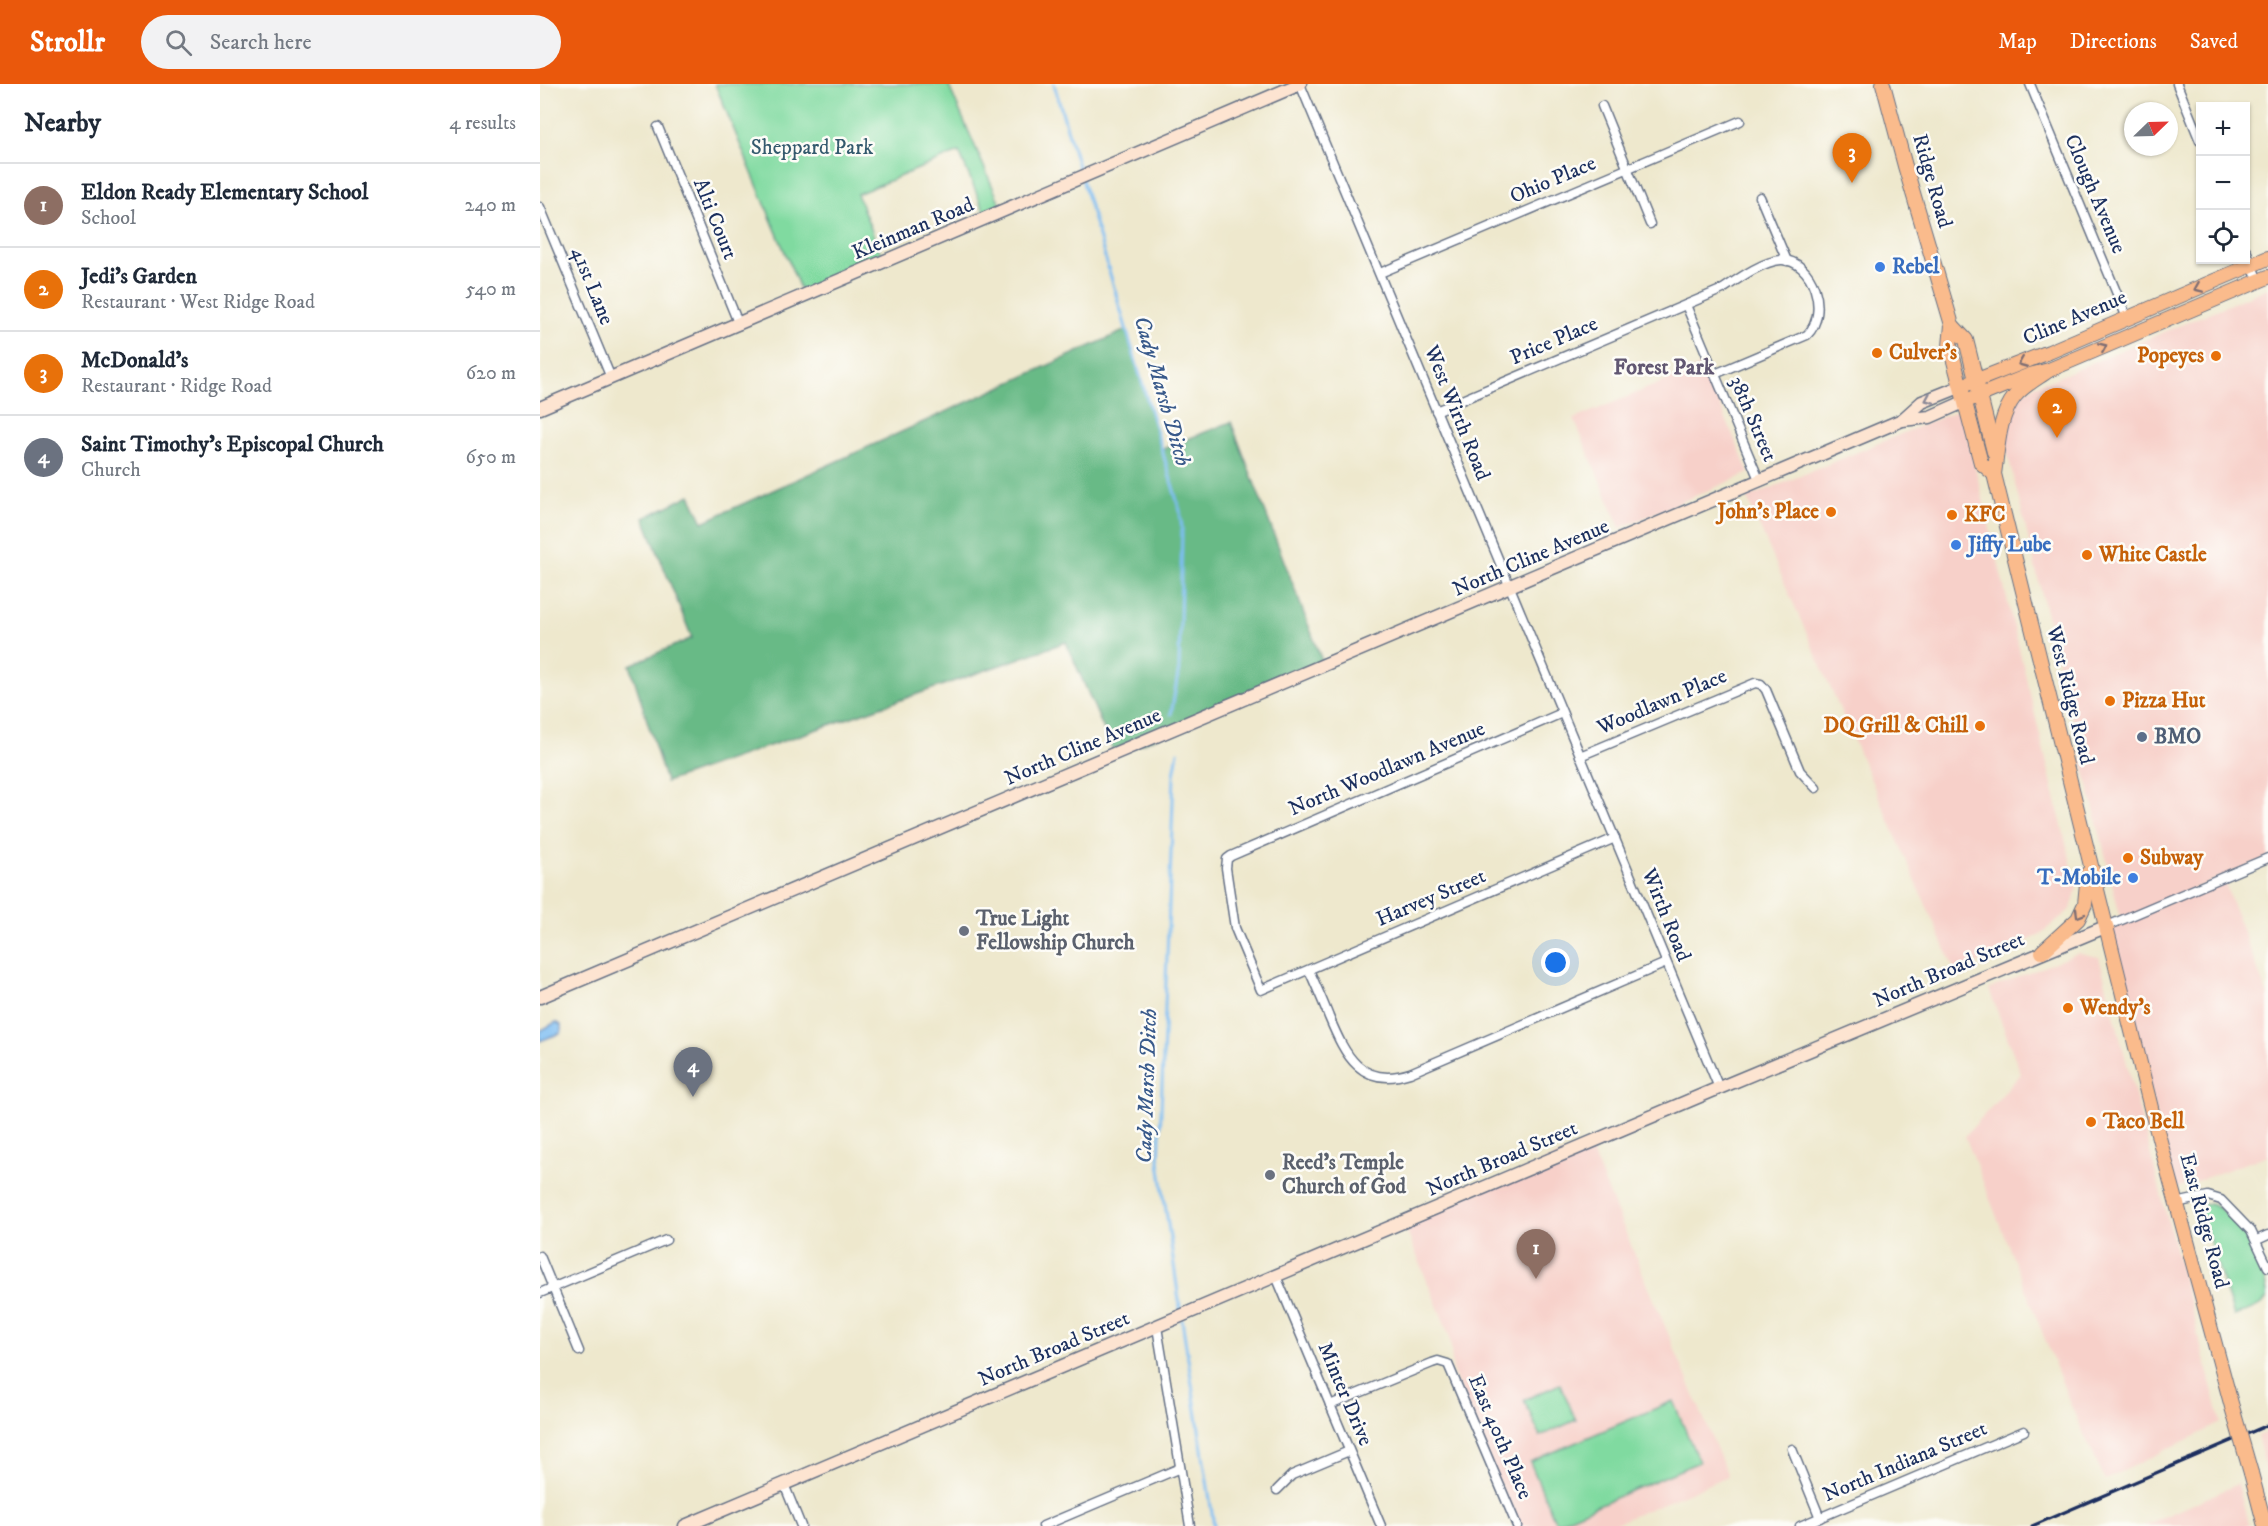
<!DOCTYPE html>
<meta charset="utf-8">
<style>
:root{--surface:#fff;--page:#f2f2f3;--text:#1f2937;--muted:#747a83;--line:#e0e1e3;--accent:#ea580c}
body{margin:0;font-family:"IM FELL DW Pica",serif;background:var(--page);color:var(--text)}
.controls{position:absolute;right:18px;top:18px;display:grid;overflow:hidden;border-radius:0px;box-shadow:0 2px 4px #0004}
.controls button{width:54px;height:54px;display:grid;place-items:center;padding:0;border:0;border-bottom:2px solid var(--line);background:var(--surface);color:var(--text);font:30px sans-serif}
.compass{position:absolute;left:1584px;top:18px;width:54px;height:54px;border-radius:50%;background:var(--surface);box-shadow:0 2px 4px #0004;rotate:67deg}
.you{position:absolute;left:1016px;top:879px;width:21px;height:21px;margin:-15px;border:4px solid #fff;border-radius:50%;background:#1a73e8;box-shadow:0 0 0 9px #1a73e833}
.badge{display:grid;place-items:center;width:39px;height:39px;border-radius:50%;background:var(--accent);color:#fff;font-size:20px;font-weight:700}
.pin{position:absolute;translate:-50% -50px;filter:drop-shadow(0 2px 3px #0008)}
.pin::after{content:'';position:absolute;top:32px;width:21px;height:18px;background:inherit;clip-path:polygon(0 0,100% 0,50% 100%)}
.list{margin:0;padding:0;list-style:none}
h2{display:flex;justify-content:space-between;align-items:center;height:78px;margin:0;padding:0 24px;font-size:26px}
h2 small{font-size:20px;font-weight:400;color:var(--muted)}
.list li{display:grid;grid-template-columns:39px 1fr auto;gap:18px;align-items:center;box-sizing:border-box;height:84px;padding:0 24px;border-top:2px solid var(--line)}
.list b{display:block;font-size:22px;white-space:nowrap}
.list p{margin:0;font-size:20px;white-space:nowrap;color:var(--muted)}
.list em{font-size:20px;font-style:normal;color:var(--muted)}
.icon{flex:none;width:33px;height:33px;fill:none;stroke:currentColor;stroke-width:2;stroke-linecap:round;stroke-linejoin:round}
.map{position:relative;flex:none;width:1728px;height:1442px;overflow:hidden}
header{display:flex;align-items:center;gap:36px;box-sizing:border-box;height:84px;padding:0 30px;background:var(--accent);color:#fff}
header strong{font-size:28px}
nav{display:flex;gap:33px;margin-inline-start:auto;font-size:21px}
.search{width:420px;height:54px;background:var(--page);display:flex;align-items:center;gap:15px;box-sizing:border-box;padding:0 21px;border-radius:33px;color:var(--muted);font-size:22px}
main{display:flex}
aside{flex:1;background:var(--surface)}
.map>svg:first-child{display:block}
.built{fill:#f7d0c9}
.green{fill:#80daa0;stroke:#4e847f;stroke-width:1.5}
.forest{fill:#68ba86;stroke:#427472;stroke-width:1.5}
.water{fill:#7ebef3;stroke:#4c76a8;stroke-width:1.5}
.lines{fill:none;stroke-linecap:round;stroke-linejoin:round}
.stream{stroke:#7ebef3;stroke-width:3}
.street-casing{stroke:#657085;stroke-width:11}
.secondary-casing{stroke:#657085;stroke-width:15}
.primary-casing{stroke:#657085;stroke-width:16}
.street{stroke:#fff;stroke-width:8}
.secondary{stroke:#fde4d1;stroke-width:12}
.primary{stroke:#fabb8c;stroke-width:14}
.rail{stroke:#1b2f5e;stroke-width:3}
.primary-bridge-casing{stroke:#657085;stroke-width:16;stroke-linecap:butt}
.primary-bridge{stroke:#fabb8c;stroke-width:14}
.oneway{stroke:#7f6e73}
.oneway2{stroke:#8c8a98}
.shop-dot{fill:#3f7fe0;stroke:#fdfcf7;stroke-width:2}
.food-dot{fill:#e8710a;stroke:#fdfcf7;stroke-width:2}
.service-dot{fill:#5c6f8a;stroke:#fdfcf7;stroke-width:2}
.worship-dot{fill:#6b7280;stroke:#fdfcf7;stroke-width:2}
.labels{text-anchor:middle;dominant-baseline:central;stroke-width:5;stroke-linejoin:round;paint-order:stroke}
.park-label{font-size:21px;fill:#345a6e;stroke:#fdfcf7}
.street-label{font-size:21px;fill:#1b2f5e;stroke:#fdfcf7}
.shop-label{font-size:21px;font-weight:bold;fill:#366cbe;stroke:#fdfcf7;text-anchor:start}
.food-label{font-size:21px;font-weight:bold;fill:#c56008;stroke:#fdfcf7;text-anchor:start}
.service-label{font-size:21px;font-weight:bold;fill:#4e5e75;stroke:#fdfcf7;text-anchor:start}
.worship-label{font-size:21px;font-weight:bold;fill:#5b616d;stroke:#fdfcf7;text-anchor:start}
.neighbourhood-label{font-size:22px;font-weight:bold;fill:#615772;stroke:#fdfcf7}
.water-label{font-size:22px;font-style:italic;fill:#395a8b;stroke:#fdfcf7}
</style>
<header>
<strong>Strollr</strong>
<div class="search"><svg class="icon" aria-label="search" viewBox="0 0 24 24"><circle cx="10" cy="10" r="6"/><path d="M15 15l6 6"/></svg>Search here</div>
<nav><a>Map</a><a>Directions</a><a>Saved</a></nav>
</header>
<main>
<aside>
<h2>Nearby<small>4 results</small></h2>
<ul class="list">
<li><span class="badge" style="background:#8d6e63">1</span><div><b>Eldon Ready Elementary School</b><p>School</p></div><em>240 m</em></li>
<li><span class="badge" style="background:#e8710a">2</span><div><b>Jedi's Garden</b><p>Restaurant · West Ridge Road</p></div><em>540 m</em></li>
<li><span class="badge" style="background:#e8710a">3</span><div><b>McDonald's</b><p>Restaurant · Ridge Road</p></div><em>620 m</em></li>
<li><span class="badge" style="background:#6b7280">4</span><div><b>Saint Timothy's Episcopal Church</b><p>Church</p></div><em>650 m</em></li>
</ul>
</aside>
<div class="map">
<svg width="1728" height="1442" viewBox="0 0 1728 1442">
<rect width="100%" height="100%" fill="#fdfcf7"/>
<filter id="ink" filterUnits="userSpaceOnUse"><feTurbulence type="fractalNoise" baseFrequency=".0167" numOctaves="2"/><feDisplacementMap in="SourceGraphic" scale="12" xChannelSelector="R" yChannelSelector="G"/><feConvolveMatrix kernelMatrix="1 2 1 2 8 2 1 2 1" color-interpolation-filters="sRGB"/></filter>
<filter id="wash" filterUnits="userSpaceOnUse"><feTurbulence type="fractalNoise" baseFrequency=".008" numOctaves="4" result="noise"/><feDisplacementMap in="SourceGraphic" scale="24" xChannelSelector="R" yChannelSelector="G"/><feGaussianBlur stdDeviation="1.35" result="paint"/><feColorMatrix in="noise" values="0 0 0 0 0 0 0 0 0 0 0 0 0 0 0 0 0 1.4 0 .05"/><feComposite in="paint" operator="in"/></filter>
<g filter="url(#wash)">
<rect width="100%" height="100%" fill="#eee8cd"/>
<g class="built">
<polygon points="1728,204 1728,773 1581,836 1466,363 1465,345 1471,326 1484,308 1504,297 1509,297"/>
<polygon points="1163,281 1209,389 1080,444 1034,335"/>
<polygon points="1421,325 1537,804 1531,825 1498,852 1416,889 1207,414"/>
<polygon points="1683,795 1728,913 1728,1071 1635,1105 1568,843"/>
<polygon points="1538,869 1559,873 1681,1339 1565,1396 1532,1324 1425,1052 1481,990 1449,905"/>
<polygon points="1048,1059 1188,1392 1069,1442 977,1442 913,1288 910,1253 863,1138"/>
<polygon points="1728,1348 1728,1392 1717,1352"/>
<polygon points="1698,1400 1709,1442 1603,1442"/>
</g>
<g class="green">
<polygon points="175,0 408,0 461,122 445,129 419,68 317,110 342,172 261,207"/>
<path d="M1670,1119C1681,1122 1705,1147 1710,1157C1717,1169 1728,1202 1727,1214C1722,1223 1703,1228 1694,1232L1658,1121Z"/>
<polygon points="1020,1300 1036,1336 1000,1352 984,1316"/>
<polygon points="1133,1317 1159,1378 1016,1439 990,1378"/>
</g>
<polygon class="forest" points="586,246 622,365 691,338 784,582 575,671 526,558 126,698 90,581 152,554 104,434 150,411 163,438"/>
<polygon class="water" points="16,938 21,941 21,949 0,957 0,947"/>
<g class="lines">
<g class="stream">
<polyline points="514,0 540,89"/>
<polyline points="542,95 640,427 642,445 639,585 631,630"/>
<polyline points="638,668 634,691 619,1078 641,1230"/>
<polyline points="642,1236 674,1442"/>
</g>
</g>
</g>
<g filter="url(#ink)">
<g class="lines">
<defs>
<g id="street">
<polyline points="760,0 1179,1004"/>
<polyline points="1490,0 1587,234"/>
<polyline points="1637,0 1660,57"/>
<polyline points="1062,22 1110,140"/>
<polyline points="118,43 199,241"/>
<polyline points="1220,113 1247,177"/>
<polyline points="0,123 71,294"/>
<polyline points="1706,166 1718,197"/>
<polyline points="840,189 1200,37"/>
<polyline points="1146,221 1220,398"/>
<path d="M896,327L1183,205C1198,195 1223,177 1241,176C1273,175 1290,229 1267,251L1175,290"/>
<polyline points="1022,629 691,772 687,775 686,784 695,844 721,906 1075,754"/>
<polyline points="1040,672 1215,599 1221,600 1226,606 1260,687 1276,704"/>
<polyline points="1565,843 1728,774"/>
<path d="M769,886C776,902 783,917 789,933C805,971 821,1005 870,989L1126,879"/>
<polyline points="1636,1119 1668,1112 1681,1116 1711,1147 1728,1183"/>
<polyline points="1717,1156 1728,1151"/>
<polyline points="0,1172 39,1267"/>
<polyline points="736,1192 841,1442"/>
<polyline points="0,1209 126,1156"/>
<polyline points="617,1243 650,1442"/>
<polyline points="790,1321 892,1279 898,1277 908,1280 977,1442"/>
<polyline points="1252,1365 1280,1434"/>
<polyline points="244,1400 261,1442"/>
<polyline points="737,1406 752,1391 809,1367"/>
<polyline points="503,1442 640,1384"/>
<polyline points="1260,1442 1484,1347"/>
</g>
<g id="secondary">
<polyline points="0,324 760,0"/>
<polyline points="1362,336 1382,318 1422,302"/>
<polyline points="0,913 1362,336 1390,333 1426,317"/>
<polyline points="145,1442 1179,1004 1565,843"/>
</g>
<g id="primary">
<polyline points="1343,0 1365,82 1412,241 1410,262 1441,379 1454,390"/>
<polyline points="1412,241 1426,256 1454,368"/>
<path d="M1509,286C1498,294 1484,301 1475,312C1458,333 1458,364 1454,390L1612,1028L1692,1323"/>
<polyline points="1422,302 1509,268 1728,174"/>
<polyline points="1426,317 1490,291 1509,286 1728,193"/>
<polyline points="1502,868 1538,835 1545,820 1548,789"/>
<polyline points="1711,1389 1725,1442"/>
</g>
</defs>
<use href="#street" class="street-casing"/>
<use href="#secondary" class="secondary-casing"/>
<use href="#primary" class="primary-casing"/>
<use href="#street" class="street"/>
<use href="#secondary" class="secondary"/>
<use href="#primary" class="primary"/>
<polyline class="rail" points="1492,1442 1728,1341"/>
<defs>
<polyline id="primary-bridge" points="1692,1323 1711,1389"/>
</defs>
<use href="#primary-bridge" class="primary-bridge-casing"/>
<use href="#primary-bridge" class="primary-bridge"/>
</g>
<defs><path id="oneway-chevron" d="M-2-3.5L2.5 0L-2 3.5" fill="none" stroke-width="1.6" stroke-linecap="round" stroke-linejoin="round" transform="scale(1.5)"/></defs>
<g class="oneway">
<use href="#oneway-chevron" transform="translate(1658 204) rotate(157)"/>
<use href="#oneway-chevron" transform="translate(1563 263) rotate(-23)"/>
<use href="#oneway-chevron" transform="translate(1482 279) rotate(158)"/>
<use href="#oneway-chevron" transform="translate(1539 830) rotate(120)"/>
</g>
<use class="oneway2" href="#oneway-chevron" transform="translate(1389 315) rotate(156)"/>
</g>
<g class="shop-dot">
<circle cx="1340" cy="183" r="6"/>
<circle cx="1416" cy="461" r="6"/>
<circle cx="1593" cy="794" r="6"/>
</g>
<g class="food-dot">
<circle cx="1337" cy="269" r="6"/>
<circle cx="1676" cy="272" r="6"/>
<circle cx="1291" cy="428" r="6"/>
<circle cx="1412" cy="431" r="6"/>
<circle cx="1547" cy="471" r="6"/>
<circle cx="1570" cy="617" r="6"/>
<circle cx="1440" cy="642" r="6"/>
<circle cx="1588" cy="774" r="6"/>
<circle cx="1528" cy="924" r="6"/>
<circle cx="1551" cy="1038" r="6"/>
</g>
<circle class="service-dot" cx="1602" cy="653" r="6"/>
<g class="worship-dot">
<circle cx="424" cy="847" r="6"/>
<circle cx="730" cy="1091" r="6"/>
</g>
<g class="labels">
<g class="park-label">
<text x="272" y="64">Sheppard Park</text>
</g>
<g class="street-label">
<text transform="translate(1013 96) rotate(-23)">Ohio Place</text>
<text transform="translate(1392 97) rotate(74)">Ridge Road</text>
<text transform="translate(1555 110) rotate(67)">Clough Avenue</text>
<text transform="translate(175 135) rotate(68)">Alti Court</text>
<text transform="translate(373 145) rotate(-23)">Kleinman Road</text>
<text transform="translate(52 202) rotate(68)">41st Lane</text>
<text transform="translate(1535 234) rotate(-23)">Cline Avenue</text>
<text transform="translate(1014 257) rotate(-23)">Price Place</text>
<text transform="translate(917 329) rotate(68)">West Wirth Road</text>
<text transform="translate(1213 335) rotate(67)">38th Street</text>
<text transform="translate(991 474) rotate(-23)">North Cline Avenue</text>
<text transform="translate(1530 611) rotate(76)">West Ridge Road</text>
<text transform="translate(1122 618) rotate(-23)">Woodlawn Place</text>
<text transform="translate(543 663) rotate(-23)">North Cline Avenue</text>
<text transform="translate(847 685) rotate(-23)">North Woodlawn Avenue</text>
<text transform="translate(891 814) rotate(-23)">Harvey Street</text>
<text transform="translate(1126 831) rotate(68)">Wirth Road</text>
<text transform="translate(1409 886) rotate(-23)">North Broad Street</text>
<text transform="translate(962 1075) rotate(-23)">North Broad Street</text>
<text transform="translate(1664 1137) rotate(75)">East Ridge Road</text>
<text transform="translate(514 1265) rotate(-23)">North Broad Street</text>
<text transform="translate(805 1310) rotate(67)">Minter Drive</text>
<text transform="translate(960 1353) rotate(67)">East 40th Place</text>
<text transform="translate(1365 1378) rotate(-23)">North Indiana Street</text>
</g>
<g class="shop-label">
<text x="1352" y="183">Rebel</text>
<text x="1428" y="461">Jiffy Lube</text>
<text x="1581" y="794" text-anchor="end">T-Mobile</text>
</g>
<g class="food-label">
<text x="1349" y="269">Culver's</text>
<text x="1664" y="272" text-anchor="end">Popeyes</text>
<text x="1279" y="428" text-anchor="end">John's Place</text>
<text x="1424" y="431">KFC</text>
<text x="1559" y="471">White Castle</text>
<text x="1582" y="617">Pizza Hut</text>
<text x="1428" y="642" text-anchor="end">DQ Grill &amp; Chill</text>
<text x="1600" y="774">Subway</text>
<text x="1540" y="924">Wendy's</text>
<text x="1563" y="1038">Taco Bell</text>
</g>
<g class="service-label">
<text x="1614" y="653">BMO</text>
</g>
<g class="worship-label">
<text x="436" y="835">True Light<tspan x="436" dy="24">Fellowship Church</tspan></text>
<text x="742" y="1079">Reed's Temple<tspan x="742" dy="24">Church of God</tspan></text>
</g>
<g class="neighbourhood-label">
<text x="1124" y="283">Forest Park</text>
</g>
<g class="water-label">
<text transform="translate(622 307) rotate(74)">Cady Marsh Ditch</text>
<text transform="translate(607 1002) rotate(-88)">Cady Marsh Ditch</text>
</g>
</g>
</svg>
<div class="controls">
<button>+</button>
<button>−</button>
<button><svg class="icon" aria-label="locate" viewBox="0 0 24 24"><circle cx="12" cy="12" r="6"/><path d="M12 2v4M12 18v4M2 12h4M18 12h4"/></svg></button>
</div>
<svg class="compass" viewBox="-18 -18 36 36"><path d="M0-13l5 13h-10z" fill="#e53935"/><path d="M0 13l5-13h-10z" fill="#747a83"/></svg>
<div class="you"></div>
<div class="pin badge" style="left:996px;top:1195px;background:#8d6e63">1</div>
<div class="pin badge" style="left:1517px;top:354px;background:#e8710a">2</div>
<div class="pin badge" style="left:1312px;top:99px;background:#e8710a">3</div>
<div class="pin badge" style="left:153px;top:1013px;background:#6b7280">4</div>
</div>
</main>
